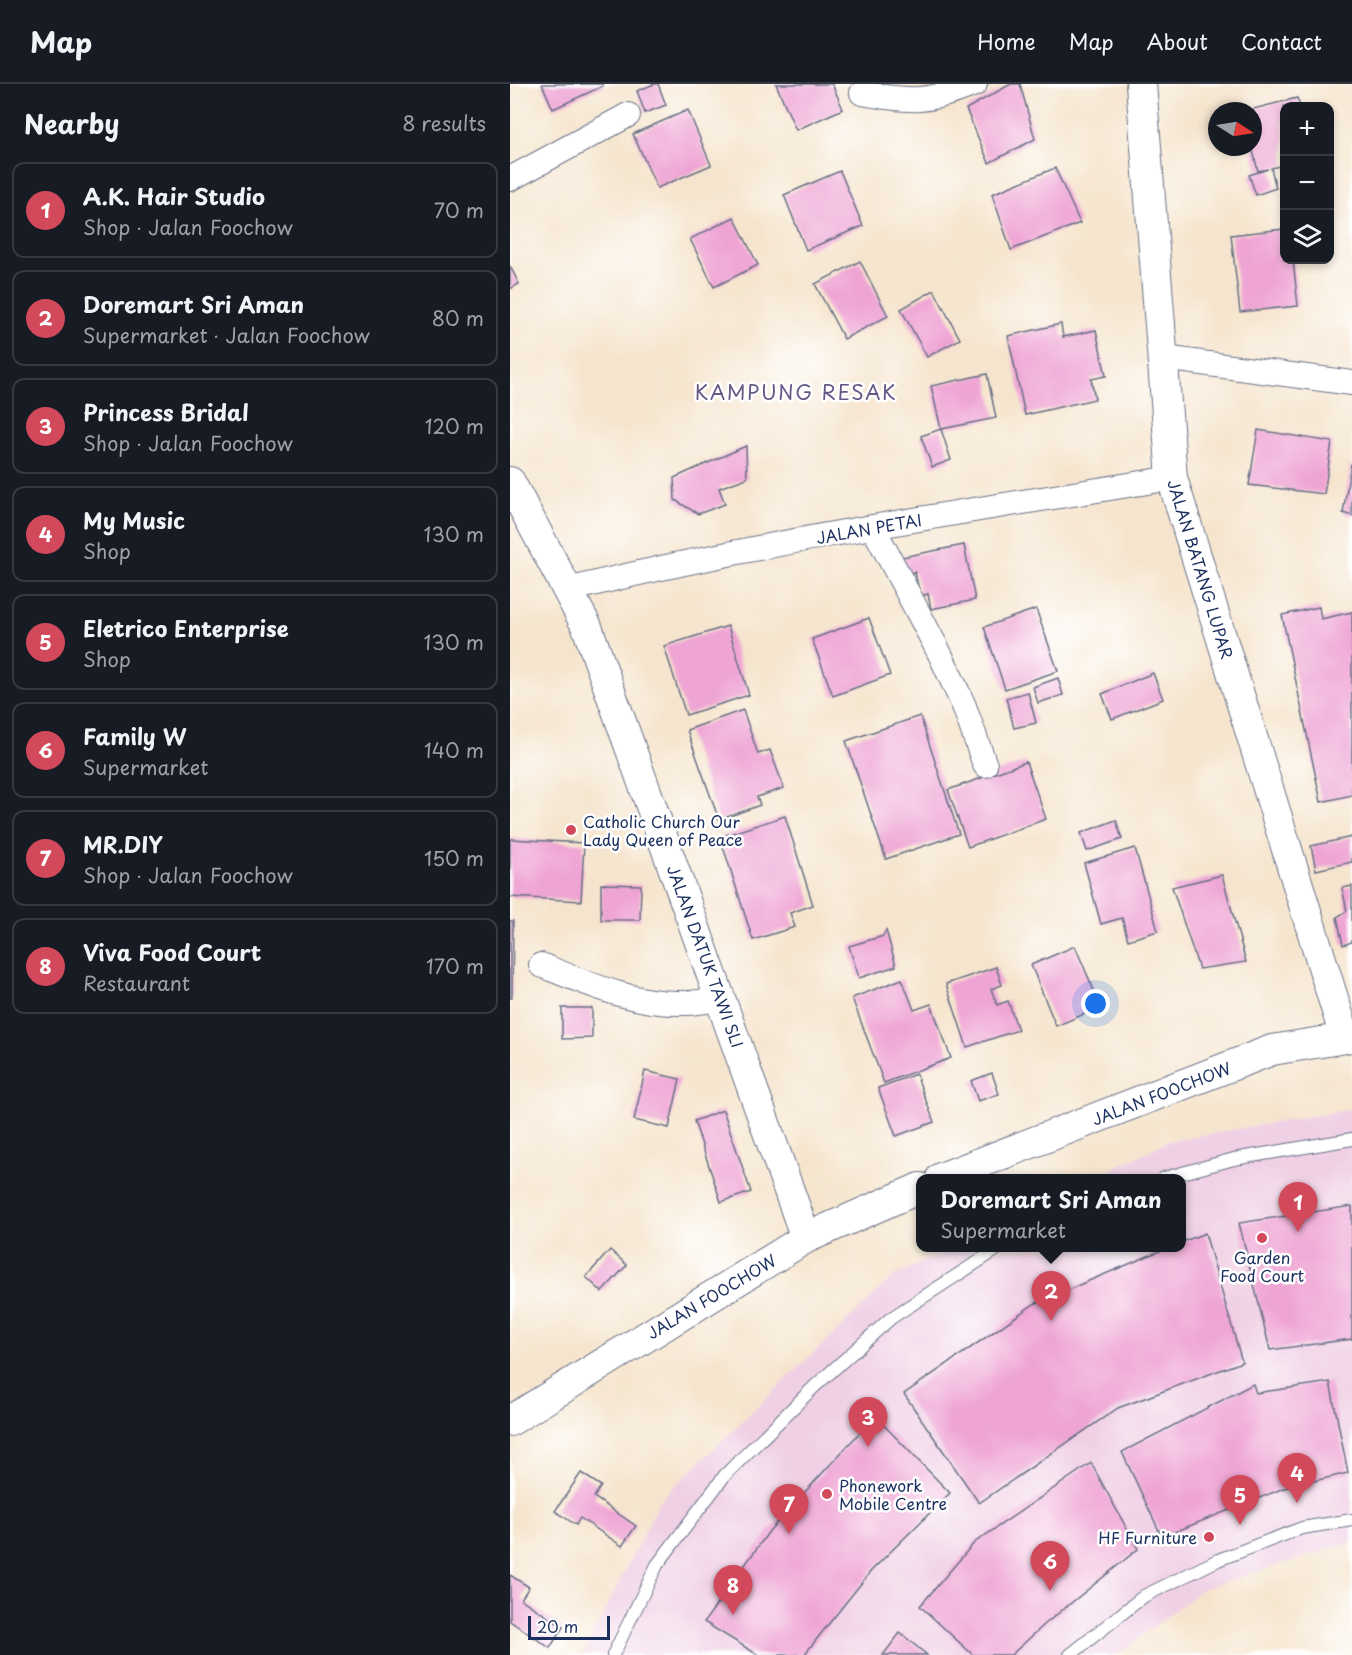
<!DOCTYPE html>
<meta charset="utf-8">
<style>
:root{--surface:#171b24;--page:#20242c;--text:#f1f3f6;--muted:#9ea1a6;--line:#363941;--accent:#d1495b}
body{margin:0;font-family:"Playpen Sans",sans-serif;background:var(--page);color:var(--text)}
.controls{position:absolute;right:18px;top:18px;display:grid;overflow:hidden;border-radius:12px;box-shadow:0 3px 9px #0003}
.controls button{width:54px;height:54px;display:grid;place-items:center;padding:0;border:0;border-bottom:2px solid var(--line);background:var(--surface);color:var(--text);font:30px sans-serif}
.compass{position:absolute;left:698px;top:18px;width:54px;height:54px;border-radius:50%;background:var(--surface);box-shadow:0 3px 9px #0003;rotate:102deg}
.scale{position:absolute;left:18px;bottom:15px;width:82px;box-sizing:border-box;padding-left:6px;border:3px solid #1b2f5e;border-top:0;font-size:16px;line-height:21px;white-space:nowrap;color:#1b2f5e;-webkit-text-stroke:4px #fff;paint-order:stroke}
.you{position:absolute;left:586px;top:920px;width:21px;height:21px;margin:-15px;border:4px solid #fff;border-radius:50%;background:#1a73e8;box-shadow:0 0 0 9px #1a73e833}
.badge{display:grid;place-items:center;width:39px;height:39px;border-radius:50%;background:var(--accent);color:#fff;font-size:20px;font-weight:700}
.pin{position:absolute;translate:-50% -50px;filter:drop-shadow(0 2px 3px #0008)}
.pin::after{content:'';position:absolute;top:32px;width:21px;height:18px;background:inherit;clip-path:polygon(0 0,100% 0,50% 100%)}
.popup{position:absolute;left:406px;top:1090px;width:270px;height:78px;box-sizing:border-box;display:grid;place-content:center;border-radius:12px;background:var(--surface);filter:drop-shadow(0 2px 4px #0005);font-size:20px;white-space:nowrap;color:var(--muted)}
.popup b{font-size:22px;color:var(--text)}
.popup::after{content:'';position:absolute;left:50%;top:100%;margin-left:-12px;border:12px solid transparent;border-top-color:var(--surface)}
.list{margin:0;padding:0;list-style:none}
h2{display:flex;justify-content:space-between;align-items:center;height:78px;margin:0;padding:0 24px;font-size:26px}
h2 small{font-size:20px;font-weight:400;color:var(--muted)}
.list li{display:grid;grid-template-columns:39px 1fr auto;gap:18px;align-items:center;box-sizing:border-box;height:96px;margin:0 12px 12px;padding:0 12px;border:2px solid var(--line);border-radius:12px}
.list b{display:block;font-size:22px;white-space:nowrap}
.list p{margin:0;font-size:20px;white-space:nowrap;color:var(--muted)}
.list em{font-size:20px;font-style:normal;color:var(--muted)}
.icon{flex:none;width:33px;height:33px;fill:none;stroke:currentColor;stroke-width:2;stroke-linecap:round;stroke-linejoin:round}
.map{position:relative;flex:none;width:842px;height:1571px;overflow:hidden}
header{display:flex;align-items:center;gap:36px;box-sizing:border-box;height:84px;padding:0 30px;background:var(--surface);border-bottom:2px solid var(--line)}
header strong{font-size:28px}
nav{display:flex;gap:33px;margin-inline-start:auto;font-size:21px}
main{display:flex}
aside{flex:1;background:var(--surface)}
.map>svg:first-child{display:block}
.built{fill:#f0d0e5}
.building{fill:#efa5d4}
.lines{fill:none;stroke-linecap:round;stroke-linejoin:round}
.service-casing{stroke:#686f85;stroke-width:14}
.minor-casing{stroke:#686f85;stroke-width:26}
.tertiary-casing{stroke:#686f85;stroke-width:32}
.service{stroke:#fff;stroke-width:12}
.minor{stroke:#fff;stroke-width:24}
.tertiary{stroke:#fff;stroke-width:30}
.poi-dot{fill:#d1495b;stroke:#fff;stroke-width:2}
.labels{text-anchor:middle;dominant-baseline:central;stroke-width:5;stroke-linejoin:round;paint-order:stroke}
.street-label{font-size:16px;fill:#1b2f5e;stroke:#fff}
.poi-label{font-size:16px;fill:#1b2f5e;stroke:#fff;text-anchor:start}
.quarter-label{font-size:20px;letter-spacing:1.5px;fill:#655887;stroke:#fff}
</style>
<header>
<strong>Map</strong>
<nav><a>Home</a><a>Map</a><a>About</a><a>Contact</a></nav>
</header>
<main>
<aside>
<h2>Nearby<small>8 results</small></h2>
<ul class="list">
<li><span class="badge">1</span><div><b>A.K. Hair Studio</b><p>Shop · Jalan Foochow</p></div><em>70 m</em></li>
<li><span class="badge">2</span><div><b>Doremart Sri Aman</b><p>Supermarket · Jalan Foochow</p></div><em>80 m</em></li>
<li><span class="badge">3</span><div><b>Princess Bridal</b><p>Shop · Jalan Foochow</p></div><em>120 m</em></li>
<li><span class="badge">4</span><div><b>My Music</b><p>Shop</p></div><em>130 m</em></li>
<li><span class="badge">5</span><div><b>Eletrico Enterprise</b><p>Shop</p></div><em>130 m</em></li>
<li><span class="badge">6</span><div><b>Family W</b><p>Supermarket</p></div><em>140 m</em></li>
<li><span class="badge">7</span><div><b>MR.DIY</b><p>Shop · Jalan Foochow</p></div><em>150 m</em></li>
<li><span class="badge">8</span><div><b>Viva Food Court</b><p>Restaurant</p></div><em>170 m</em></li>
</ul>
</aside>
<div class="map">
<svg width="842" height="1571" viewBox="0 0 842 1571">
<rect width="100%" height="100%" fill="#fff"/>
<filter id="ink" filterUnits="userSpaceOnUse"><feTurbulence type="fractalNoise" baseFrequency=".0167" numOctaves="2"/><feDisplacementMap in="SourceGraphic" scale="12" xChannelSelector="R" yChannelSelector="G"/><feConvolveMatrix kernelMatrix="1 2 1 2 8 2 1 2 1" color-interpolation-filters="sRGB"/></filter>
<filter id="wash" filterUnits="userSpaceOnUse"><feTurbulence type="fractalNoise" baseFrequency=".008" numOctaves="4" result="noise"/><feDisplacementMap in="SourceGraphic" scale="24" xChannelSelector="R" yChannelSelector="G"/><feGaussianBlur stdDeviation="1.35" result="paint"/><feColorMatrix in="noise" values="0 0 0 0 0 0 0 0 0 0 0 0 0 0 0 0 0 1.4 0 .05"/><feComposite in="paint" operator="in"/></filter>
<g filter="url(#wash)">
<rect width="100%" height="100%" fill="#f6e5ce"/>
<polygon class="built" points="842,1025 842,1458 692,1505 607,1571 73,1571 150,1416 384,1192 442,1164 672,1164 672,1094 583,1094 659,1057"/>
<g id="blocks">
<g class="building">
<polygon points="32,0 92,0 93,2 43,25"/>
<polygon points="144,0 148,0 156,21 135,29 127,7"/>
<polygon points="266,0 322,0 333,25 286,46"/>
<polygon points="501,0 510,0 525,55 479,79 456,25"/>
<polygon points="787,14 790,22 774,22 774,81 761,84 766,104 746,111 739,91 758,85 748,87 742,63 743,25"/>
<polygon points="178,26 201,81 147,104 123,50"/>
<polygon points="545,84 570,139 501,166 482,110"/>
<polygon points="330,87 353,142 296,166 274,111"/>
<polygon points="224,133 248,181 204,203 180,155"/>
<polygon points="774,145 774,176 783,176 788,222 730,228 721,151"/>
<polygon points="350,177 378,232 334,255 305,200"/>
<polygon points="0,182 9,200 0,205"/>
<polygon points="424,206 450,255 417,273 391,225"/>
<polygon points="551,240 553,253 586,246 596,292 581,295 585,315 515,331 498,252"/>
<polygon points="477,290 486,334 431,345 421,302"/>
<polygon points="431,345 441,376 422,383 411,352"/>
<polygon points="748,346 822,358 814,410 739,401"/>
<polygon points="236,362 237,394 209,404 215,420 188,430 165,416 164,394"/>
<polygon points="841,380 842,380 842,432 833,429"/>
<polygon points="454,461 465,516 421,525 418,510 410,512 405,488 396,490 392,473"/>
<polygon points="809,523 811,535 842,528 842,711 811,718 772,531"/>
<polygon points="526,525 548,587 495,605 474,543"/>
<polygon points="359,534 380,591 323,612 302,555"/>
<polygon points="218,542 239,611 176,631 154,562"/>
<polygon points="643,589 653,615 602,635 592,610"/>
<polygon points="548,594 553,611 528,619 523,603"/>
<polygon points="518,608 526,639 504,644 496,614"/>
<polygon points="233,626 248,670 260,666 274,704 247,713 250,721 209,736 177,646"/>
<polygon points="410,632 449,750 376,775 336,657"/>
<polygon points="516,678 536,735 458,763 438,706"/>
<polygon points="275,732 303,821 280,829 285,843 243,856 210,753"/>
<polygon points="606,736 612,755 577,767 571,749"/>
<polygon points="842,753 842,778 806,786 801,762"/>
<polygon points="0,755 74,759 71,817 0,813"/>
<polygon points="625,764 648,847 618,856 612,834 591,840 574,779"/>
<polygon points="712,791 736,878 689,885 662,803"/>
<polygon points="91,800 131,801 130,836 91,836"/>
<polygon points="842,802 842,858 833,861 827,833 837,827 832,804"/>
<polygon points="0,837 3,837 2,914 0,914"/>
<polygon points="376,846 386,882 349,894 339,862 373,852"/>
<polygon points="565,862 591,923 546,942 521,881"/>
<polygon points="486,883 492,901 481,905 487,921 498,917 508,946 457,963 436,900"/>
<polygon points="392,895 404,926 421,920 441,974 374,999 342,914"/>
<polygon points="52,924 82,924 82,954 52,955"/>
<polygon points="135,987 170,995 159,1044 124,1036"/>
<polygon points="482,989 489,1010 468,1017 461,997"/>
<polygon points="406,990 424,1038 386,1052 368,1004"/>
<polygon points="213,1026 241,1108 211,1118 184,1037"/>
<polygon points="842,1122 842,1255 760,1266 729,1139"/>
<polygon points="695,1149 732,1278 608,1324 469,1419 394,1310 524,1220 657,1164 672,1164 672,1158"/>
<polygon points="100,1166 117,1181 92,1208 76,1193"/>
<polygon points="820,1298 838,1389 774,1404 652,1453 612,1368 743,1300 746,1309"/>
<polygon points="365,1332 440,1409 361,1487 294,1571 248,1571 194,1538 260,1446"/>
<polygon points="581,1379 628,1465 535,1540 501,1571 463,1571 410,1522 464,1459"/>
<polygon points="71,1389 91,1402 84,1413 126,1442 112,1462 70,1434 66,1441 45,1427"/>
<polygon points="0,1491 19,1503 11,1515 53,1543 40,1564 0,1537"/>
<polygon points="390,1549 417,1571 373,1571"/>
</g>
</g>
</g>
<g filter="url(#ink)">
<use href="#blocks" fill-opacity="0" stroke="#686f85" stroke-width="1.5"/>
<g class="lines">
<defs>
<g id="service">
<polyline points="654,1094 724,1075 842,1055"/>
<polyline points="103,1571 147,1481 215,1391 304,1303 381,1234 489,1164"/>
<polyline points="560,1571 634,1512 708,1476 792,1444 842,1436"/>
</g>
<g id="minor">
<path d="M352,9C400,18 419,19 465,0"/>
<polyline points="0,95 118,31"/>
<polyline points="654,274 842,299"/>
<polyline points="363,443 431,572 454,622 475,681"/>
<path d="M58,506C257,456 460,427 662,394"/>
<path d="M31,881C76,899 125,921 174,919C187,919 199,916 211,915"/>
</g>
<g id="tertiary">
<polyline points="631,0 662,394 835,953"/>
<polyline points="0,398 77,543 296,1154"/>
<polyline points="431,1094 762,966 842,953"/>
<polyline points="0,1337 296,1154 410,1104"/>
</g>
</defs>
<use href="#service" class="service-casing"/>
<use href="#minor" class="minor-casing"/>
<use href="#tertiary" class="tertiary-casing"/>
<use href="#service" class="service"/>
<use href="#minor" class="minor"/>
<use href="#tertiary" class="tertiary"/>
</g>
</g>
<g class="poi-dot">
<circle cx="61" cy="746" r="6"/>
<circle cx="752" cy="1154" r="6"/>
<circle cx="317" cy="1410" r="6"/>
<circle cx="699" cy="1453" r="6"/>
</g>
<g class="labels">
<g class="street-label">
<text transform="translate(359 444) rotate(-10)">JALAN PETAI</text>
<text transform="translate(691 485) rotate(73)">JALAN BATANG LUPAR</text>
<text transform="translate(196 872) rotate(70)">JALAN DATUK TAWI SLI</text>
<text transform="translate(651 1009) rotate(-21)">JALAN FOOCHOW</text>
<text transform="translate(201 1212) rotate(-31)">JALAN FOOCHOW</text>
</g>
<g class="poi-label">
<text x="73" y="737">Catholic Church Our<tspan x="73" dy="18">Lady Queen of Peace</tspan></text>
<text x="752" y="1173" text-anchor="middle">Garden<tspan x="752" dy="18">Food Court</tspan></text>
<text x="329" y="1401">Phonework<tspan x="329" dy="18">Mobile Centre</tspan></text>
<text x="687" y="1453" text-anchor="end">HF Furniture</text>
</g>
<g class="quarter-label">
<text x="286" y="308">KAMPUNG RESAK</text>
</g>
</g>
</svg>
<div class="controls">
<button>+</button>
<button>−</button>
<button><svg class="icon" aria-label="layers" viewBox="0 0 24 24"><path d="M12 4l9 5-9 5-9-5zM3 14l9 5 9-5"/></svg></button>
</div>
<svg class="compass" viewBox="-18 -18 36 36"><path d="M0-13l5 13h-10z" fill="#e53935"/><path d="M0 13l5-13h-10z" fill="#9ea1a6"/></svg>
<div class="scale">20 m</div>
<div class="you"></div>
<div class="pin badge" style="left:788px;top:1148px">1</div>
<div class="pin badge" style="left:541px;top:1237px">2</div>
<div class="popup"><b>Doremart Sri Aman</b>Supermarket</div>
<div class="pin badge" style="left:358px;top:1363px">3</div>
<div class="pin badge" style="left:787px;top:1419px">4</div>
<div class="pin badge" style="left:730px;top:1441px">5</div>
<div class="pin badge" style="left:540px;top:1507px">6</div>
<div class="pin badge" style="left:279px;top:1450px">7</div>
<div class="pin badge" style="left:223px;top:1531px">8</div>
</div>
</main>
